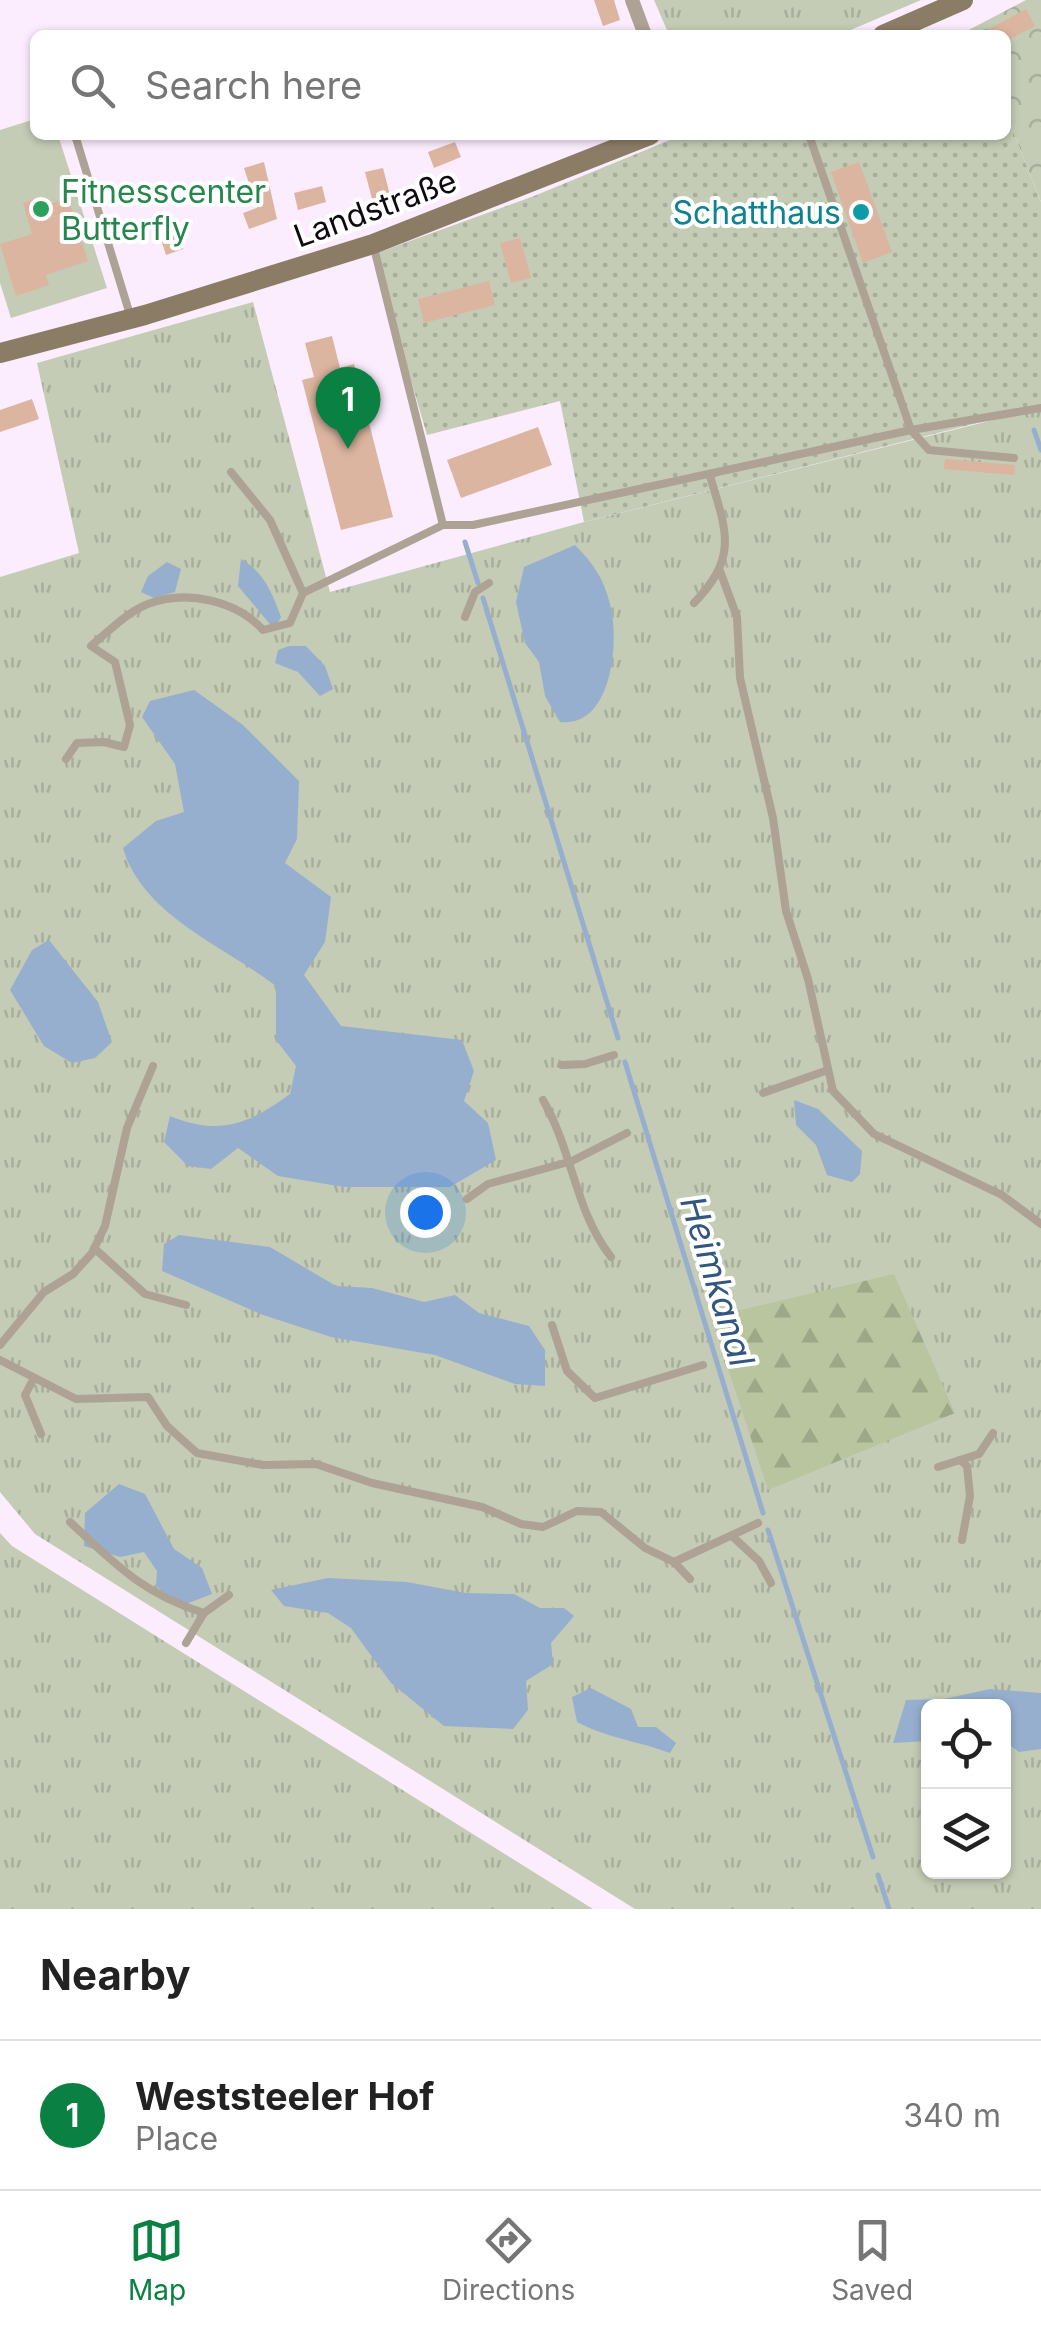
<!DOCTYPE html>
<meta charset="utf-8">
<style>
:root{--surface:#fff;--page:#f6f6f6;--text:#222;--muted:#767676;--line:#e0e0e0;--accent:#0b8043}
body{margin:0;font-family:Inter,sans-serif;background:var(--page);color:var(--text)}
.controls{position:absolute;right:30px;bottom:30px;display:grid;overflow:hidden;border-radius:15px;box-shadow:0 2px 8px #0004}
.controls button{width:90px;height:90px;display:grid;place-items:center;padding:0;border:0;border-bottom:2px solid var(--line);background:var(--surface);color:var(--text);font:50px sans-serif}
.you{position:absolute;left:425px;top:1212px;width:35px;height:35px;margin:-25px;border:8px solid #fff;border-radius:50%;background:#1a73e8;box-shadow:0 0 0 15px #1a73e833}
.badge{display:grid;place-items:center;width:65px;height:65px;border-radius:50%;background:var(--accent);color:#fff;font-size:32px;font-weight:700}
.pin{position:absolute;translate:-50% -82px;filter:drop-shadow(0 2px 5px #0008)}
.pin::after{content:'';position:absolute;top:52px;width:35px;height:30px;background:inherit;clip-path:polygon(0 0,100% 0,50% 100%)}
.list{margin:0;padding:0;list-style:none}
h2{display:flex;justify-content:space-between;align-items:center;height:130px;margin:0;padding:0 40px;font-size:42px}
h2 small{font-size:32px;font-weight:400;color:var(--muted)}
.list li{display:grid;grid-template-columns:65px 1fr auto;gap:30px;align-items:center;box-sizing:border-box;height:150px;padding:0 40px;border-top:2px solid var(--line)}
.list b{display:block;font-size:38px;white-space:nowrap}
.list p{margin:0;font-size:32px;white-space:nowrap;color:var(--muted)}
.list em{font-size:32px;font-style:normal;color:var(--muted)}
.icon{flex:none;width:55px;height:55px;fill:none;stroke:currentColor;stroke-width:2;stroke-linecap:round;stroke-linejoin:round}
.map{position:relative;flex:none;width:1041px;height:1909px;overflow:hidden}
.search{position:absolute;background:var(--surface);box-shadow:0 2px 8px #0004;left:30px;right:30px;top:30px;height:110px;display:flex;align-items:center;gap:25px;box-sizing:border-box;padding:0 35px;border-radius:15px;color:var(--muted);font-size:38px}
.sheet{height:280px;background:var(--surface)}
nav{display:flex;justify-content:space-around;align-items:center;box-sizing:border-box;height:140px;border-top:2px solid var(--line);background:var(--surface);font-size:28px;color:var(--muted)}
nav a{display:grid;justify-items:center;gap:5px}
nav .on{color:var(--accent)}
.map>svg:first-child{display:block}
.grass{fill:url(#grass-tufts);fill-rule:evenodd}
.forest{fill:url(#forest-firs)}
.park{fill:url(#park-crowns)}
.garden{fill:url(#garden-dots)}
.pitch{fill:#c4ccb5}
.water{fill:#96afce}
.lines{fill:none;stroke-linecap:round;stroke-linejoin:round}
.stream{stroke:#96afce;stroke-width:5}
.building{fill:#dcb5a0}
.lane{stroke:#ada294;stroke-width:8}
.street{stroke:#ada294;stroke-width:14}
.secondary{stroke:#8b7c66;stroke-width:20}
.leisure-dot{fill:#2e9e5b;stroke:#fff;stroke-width:4}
.culture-dot{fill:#0f9aa8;stroke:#fff;stroke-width:4}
.labels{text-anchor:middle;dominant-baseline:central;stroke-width:8;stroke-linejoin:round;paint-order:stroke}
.leisure-label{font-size:32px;fill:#27864d;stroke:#fff;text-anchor:start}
.street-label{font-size:32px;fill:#110912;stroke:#fff}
.culture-label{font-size:32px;fill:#0d838f;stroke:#fff;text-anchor:end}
.water-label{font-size:35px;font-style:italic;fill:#325581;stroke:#fff}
</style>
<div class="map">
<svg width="1041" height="1909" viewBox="0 0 1041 1909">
<defs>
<pattern id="grass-tufts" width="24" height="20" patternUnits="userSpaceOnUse" patternTransform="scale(2.5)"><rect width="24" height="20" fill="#c4ccb5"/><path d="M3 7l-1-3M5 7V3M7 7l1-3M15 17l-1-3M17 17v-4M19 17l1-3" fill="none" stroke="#a7ae9b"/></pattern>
<pattern id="forest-firs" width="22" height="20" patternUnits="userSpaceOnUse" patternTransform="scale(2.5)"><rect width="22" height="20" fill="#b8c59f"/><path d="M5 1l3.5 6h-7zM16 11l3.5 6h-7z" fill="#9da888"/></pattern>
<pattern id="park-crowns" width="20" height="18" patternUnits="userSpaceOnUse" patternTransform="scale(2.5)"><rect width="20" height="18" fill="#c4ccb5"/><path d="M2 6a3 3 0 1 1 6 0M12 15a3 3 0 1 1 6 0" fill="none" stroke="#a7ae9b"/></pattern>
<pattern id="garden-dots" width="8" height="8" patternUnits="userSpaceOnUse" patternTransform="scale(2.5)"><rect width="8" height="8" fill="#c4ccb5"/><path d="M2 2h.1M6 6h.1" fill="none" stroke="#a7ae9b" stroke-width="1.8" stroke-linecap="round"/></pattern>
</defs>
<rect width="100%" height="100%" fill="#fbedfd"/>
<g class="grass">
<polygon points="654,0 921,0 839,35 669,35"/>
<path d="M253,302L330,592L584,522L1041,408V1909H635L35,1534L0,1492V577L79,553L37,363ZM928,1706H1004V1872H928Z"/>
<polygon points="0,1533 12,1546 593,1909 0,1909"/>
</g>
<polygon class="forest" points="894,1274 955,1413 768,1490 711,1317"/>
<polygon class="park" points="1026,0 1041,0 1041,202 1006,114 1006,35 959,35"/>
<polygon class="garden" points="1006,114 1041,202 1041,407 584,522 560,401 427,435 374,254 534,196 682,135 1006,135"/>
<polygon class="pitch" points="35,119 35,135 58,135 107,288 11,318 0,283 0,130"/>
<g class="water">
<path d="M575,545C593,563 604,579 610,604C620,642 612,728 560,722L545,696L539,662L525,643L516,602L524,567Z"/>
<path d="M241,559C264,572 272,593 281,617L274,629L238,586Z"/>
<polygon points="167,562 181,569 175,592 154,598 141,592 148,576"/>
<polygon points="289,646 306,646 325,666 333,689 320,696 298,672 275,663 278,650"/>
<path d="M194,690L243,725L299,781L297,839L285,863L331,897L325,942L304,975L341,1026L462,1040L474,1071L464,1101L488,1123L496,1160L450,1187H344L278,1176L238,1148L211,1169L188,1166L164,1142L170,1116C219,1136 248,1125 290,1094L296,1066L276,1040V986C223,945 143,916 123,848L156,821L184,812L175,764L142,717L150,701Z"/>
<polygon points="49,940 98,1002 112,1042 95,1058 72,1063 44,1046 10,990 32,950"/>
<polygon points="794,1100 818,1109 862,1151 860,1174 852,1182 827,1175 816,1145 796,1125"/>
<polygon points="179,1235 270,1247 336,1286 372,1288 424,1302 455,1295 479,1313 529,1326 545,1350 545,1386 515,1384 435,1355 331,1337 263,1315 162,1271 164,1244"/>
<polygon points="119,1484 145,1494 174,1549 202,1568 212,1594 178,1607 156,1586 157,1571 144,1552 120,1557 84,1546 85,1513"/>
<polygon points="328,1578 407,1582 466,1593 514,1594 540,1608 564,1608 574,1616 551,1643 553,1664 526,1681 528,1710 513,1729 444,1726 391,1683 351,1628 328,1613 284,1606 271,1590"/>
<path d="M591,1688L631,1709L638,1727H656L676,1743L670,1753C638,1741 607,1738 577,1722L572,1697Z"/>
<polygon points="990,1689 1041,1693 1041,1749 1019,1752 1004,1741 1004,1706 928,1706 928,1741 893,1743 906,1700 944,1699"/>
</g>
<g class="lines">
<g class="stream">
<polyline points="1034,430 1041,450"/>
<polyline points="465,542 478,583"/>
<polyline points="483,598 618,1038"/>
<polyline points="625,1062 763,1513"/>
<polyline points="768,1530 873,1857"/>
<polyline points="878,1875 889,1909"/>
</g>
</g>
<g class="building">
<polygon points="594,0 614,0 620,20 603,26"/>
<polygon points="1026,9 1035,26 1006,41 1006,35 978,35"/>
<polygon points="455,142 461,157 434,168 428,152"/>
<polygon points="264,162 277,219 249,229 243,213 257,208 244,168"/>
<polygon points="859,162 892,252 863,263 831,172"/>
<polygon points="383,168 390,195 372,199 365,172"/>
<polygon points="322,186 326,202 298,210 294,193"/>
<polygon points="44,196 47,205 68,198 88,261 46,275 49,285 16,296 0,244 32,234 23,203"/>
<polygon points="173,221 183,249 166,255 157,227"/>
<polygon points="520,238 531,278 511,283 500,243"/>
<polygon points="489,281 495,305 424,323 418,299"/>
<polygon points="332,336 340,368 354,364 393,517 341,530 302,380 314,377 305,343"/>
<polygon points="32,399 39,419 0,432 0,410"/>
<polygon points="538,427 552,465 461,498 447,460"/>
<polygon points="945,459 1015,465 1014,475 944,469"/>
</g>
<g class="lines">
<g class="lane">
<polyline points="75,135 131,318"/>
<polyline points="373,244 443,525 473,525 911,430 809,135"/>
<polyline points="1014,458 929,450 911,430 1041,408"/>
<polyline points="231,472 270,520 303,593"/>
<polyline points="720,571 737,617 740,678 773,818 786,911 808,979 833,1091 874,1134 1002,1195 1041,1224"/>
<path d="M694,603C738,557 727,533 710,476"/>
<polyline points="465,617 475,592 489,583"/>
<path d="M66,759L77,743L104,742L124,747L130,725L115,662L91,646C108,632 127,612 148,604C187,589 237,601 263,630L290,623L303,593L443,525"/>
<polyline points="562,1065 585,1064 614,1055"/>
<polyline points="763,1093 828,1070"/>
<path d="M543,1100C573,1152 575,1211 611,1257"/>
<polyline points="467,1199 488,1184 572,1161 627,1133"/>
<polyline points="94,1248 145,1294 186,1305"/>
<polyline points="552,1325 567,1371 595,1398 703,1365"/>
<polyline points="0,1345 44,1292 73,1274 92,1253 105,1226 127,1128 153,1066"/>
<polyline points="0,1360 76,1399 148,1397 167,1426 197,1453 263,1465 316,1464 372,1483 482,1507 521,1524 543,1527 577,1511 601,1512 645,1548 674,1562 690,1579"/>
<polyline points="34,1378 25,1395 41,1434"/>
<polyline points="960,1460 979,1454 993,1433"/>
<polyline points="938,1467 960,1460 967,1466 970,1496 962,1540"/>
<path d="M70,1522C115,1564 143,1594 204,1613L229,1595"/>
<polyline points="732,1536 759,1561 771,1583"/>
<polyline points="674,1562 758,1523"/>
<polyline points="186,1643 204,1613"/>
</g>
<polyline class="street" points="632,0 645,35"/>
<g class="secondary">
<polyline points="883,35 963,0"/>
<polyline points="0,353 145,315 373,244 650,135"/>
</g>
</g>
<circle class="leisure-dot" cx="41" cy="209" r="10"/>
<circle class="culture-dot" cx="861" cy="212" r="10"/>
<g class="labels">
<g class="leisure-label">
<text x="61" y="191">Fitnesscenter<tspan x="61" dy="37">Butterfly</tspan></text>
</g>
<g class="street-label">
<text transform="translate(375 208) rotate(-20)">Landstraße</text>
</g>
<g class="culture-label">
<text x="841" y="212">Schatthaus</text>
</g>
<g class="water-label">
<text transform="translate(718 1281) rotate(73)">Heimkanal</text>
</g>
</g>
</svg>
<div class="controls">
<button><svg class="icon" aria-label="locate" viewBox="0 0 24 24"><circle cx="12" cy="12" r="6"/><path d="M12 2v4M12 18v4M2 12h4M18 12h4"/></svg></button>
<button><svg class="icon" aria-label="layers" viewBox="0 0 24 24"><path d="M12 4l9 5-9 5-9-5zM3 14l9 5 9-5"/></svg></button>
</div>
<div class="you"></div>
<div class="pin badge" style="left:348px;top:449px">1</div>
<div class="search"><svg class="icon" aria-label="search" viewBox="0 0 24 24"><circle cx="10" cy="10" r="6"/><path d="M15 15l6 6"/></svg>Search here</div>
</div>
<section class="sheet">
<h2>Nearby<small></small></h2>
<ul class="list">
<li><span class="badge">1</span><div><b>Weststeeler Hof</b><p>Place</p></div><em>340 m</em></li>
</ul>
</section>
<nav>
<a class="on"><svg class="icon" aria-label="map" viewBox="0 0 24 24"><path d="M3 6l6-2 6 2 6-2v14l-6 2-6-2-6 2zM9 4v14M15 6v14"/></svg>Map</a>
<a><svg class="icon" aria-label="directions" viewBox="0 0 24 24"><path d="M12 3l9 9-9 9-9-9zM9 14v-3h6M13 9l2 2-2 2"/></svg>Directions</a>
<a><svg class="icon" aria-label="saved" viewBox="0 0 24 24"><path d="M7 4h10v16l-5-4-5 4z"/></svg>Saved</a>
</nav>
